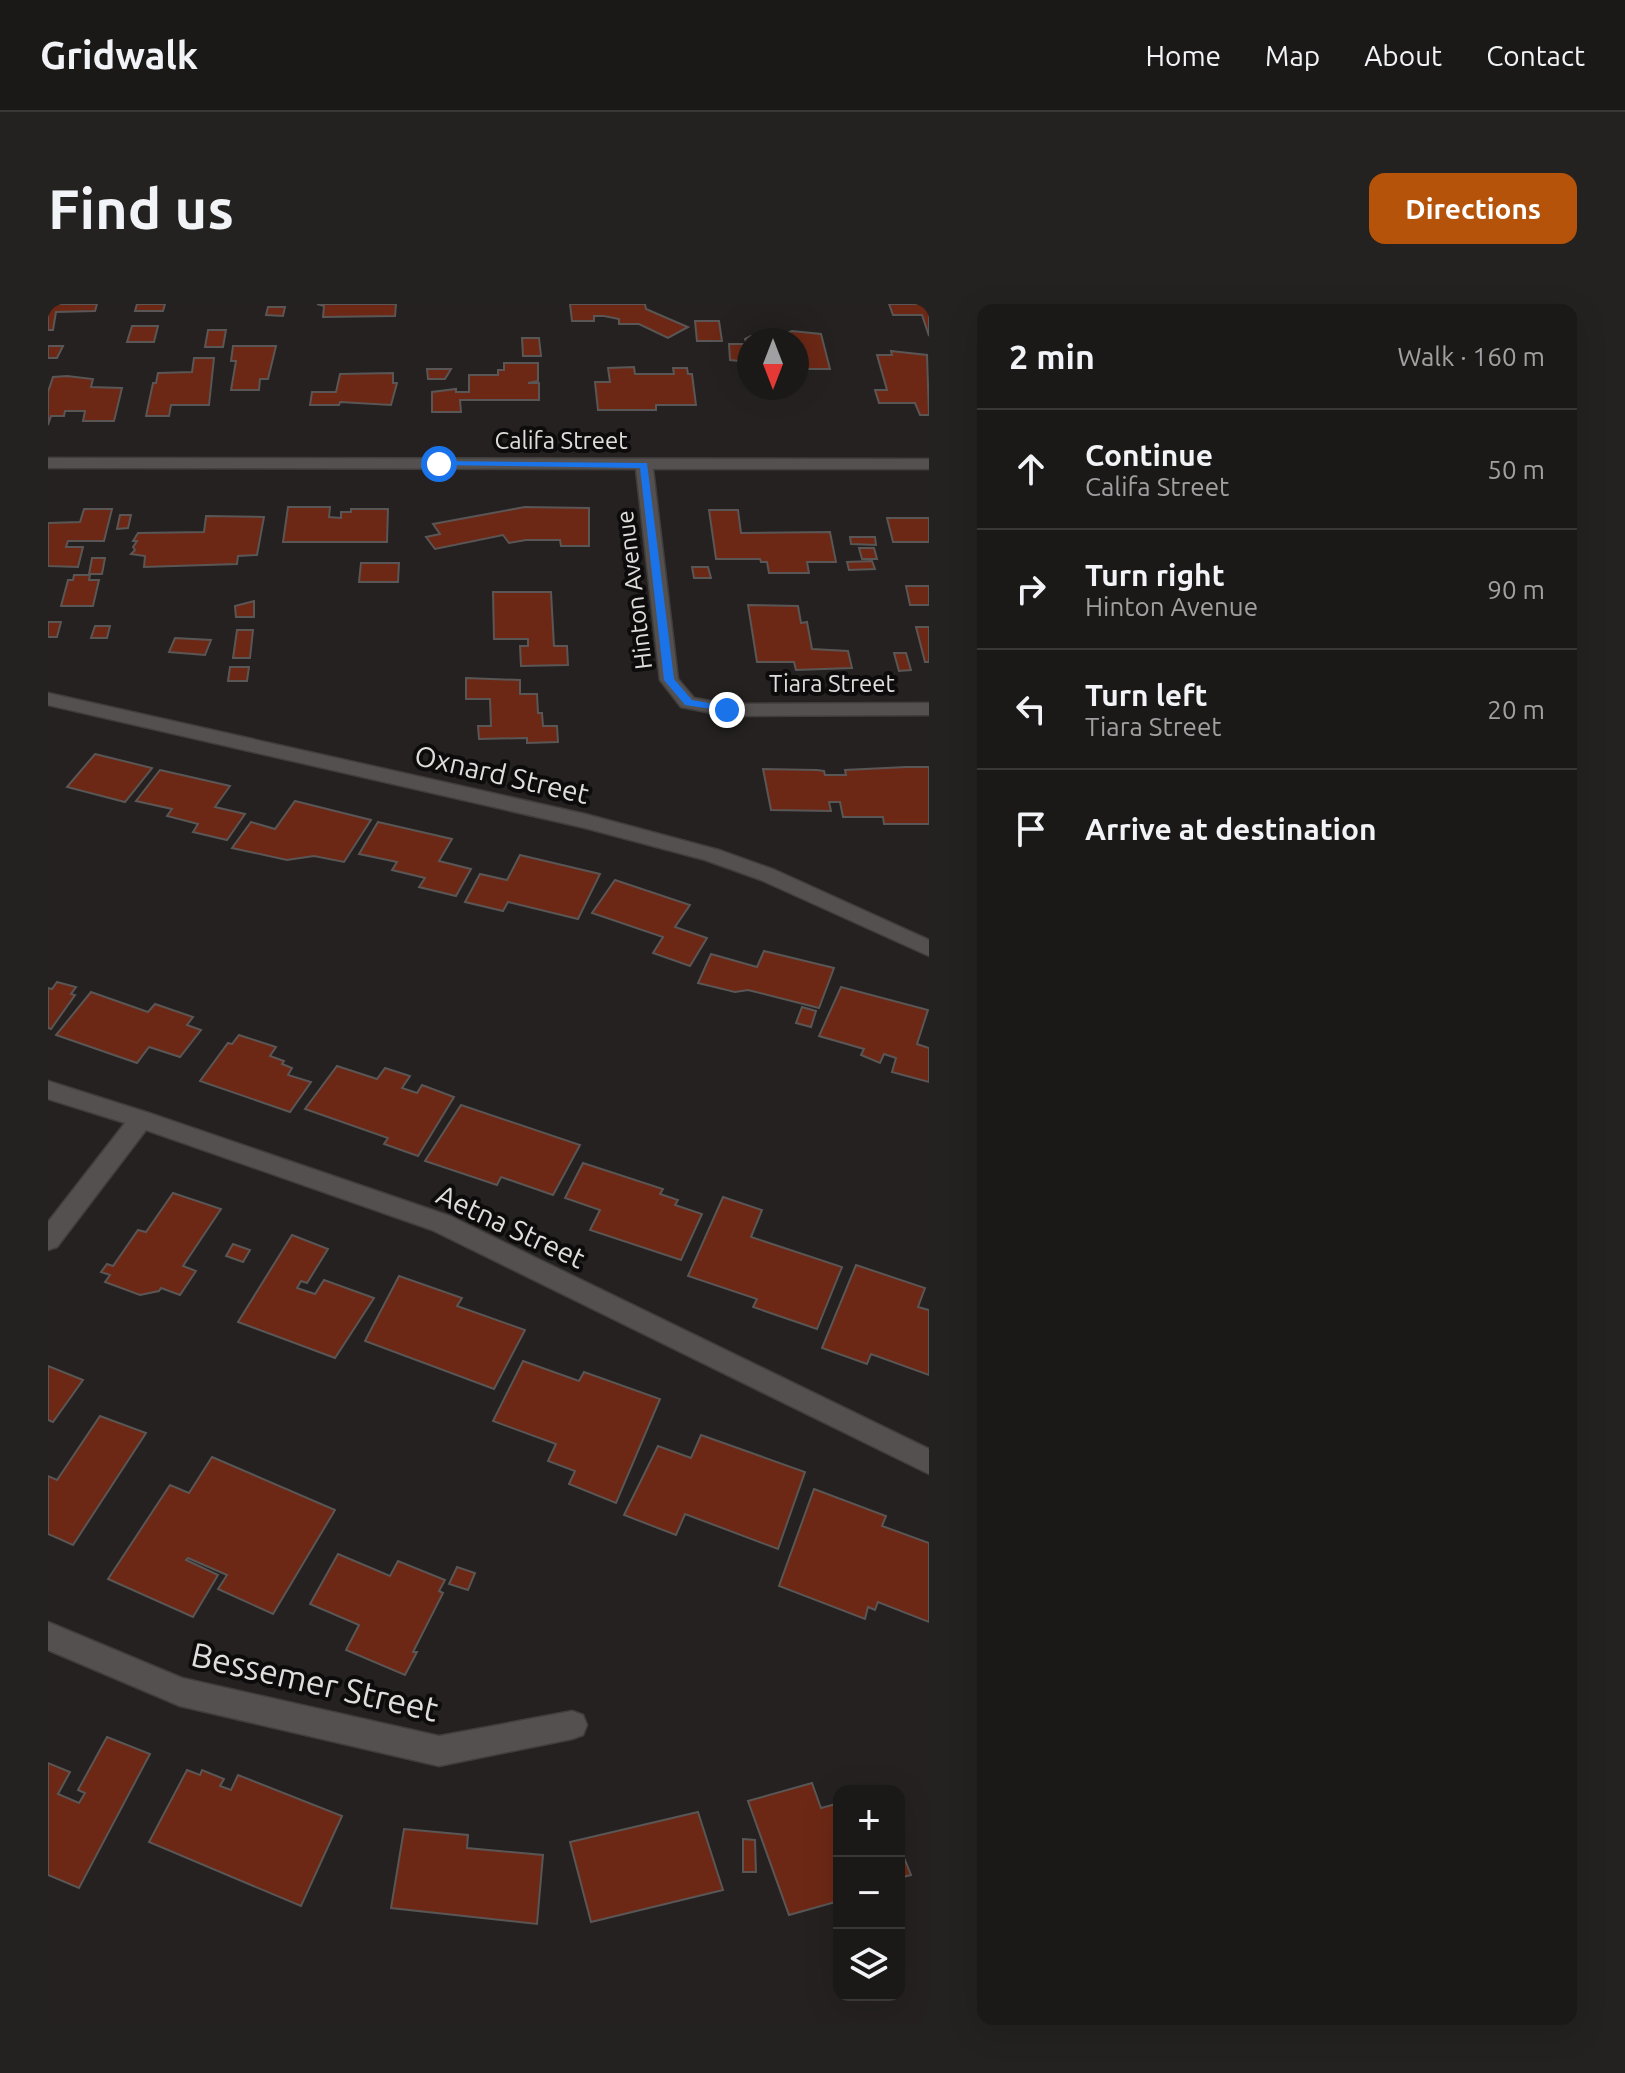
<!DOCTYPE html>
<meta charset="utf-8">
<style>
:root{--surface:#1b1918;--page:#242221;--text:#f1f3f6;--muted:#a0a0a2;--line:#393837;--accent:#b45309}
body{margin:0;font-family:Ubuntu,sans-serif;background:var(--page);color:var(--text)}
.controls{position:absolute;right:24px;bottom:24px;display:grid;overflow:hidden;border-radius:16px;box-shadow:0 8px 32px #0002}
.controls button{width:72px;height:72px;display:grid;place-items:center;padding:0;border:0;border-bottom:2px solid var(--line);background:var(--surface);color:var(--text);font:40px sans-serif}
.compass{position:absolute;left:689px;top:24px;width:72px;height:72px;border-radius:50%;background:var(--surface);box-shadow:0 8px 32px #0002;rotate:180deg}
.stop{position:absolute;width:24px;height:24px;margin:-18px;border:6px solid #1a73e8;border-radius:50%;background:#fff}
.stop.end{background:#1a73e8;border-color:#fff;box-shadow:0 2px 8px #0008}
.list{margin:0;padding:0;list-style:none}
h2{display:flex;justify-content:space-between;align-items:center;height:104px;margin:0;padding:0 32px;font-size:34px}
h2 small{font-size:26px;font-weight:400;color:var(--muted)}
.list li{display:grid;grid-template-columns:52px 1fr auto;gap:24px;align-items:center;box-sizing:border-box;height:120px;padding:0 32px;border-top:2px solid var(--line)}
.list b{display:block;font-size:30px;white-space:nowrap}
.list p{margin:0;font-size:26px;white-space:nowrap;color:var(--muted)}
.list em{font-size:26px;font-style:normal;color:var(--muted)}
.icon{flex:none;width:44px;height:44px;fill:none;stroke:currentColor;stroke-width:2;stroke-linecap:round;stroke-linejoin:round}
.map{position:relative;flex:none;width:881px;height:1721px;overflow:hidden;border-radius:16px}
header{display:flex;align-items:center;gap:48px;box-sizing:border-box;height:112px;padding:0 40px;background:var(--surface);border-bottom:2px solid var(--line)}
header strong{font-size:38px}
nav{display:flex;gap:44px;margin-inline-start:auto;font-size:28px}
.intro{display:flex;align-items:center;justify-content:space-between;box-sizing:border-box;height:192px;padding:0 48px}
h1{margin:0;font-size:56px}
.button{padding:20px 36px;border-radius:16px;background:var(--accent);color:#fff;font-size:28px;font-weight:700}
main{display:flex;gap:48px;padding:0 48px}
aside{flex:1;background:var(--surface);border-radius:16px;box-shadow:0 8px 32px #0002}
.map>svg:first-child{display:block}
.building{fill:#6d2815;stroke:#595655;stroke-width:2}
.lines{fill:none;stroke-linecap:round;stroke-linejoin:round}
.street-casing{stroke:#403d3d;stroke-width:3}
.secondary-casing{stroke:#403d3d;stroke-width:3}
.street{fill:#54504f;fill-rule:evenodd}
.secondary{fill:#54504f;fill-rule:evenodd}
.route{fill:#1a73e8}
.labels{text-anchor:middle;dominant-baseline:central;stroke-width:8;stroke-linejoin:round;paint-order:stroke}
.far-street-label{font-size:24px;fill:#e0dddd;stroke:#0d0b0b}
.street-label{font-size:28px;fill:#e0dddd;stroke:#0d0b0b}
.near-street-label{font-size:34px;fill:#e0dddd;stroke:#0d0b0b}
</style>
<header>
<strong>Gridwalk</strong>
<nav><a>Home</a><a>Map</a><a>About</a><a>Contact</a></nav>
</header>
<div class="intro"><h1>Find us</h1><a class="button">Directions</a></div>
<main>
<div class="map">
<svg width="881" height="1721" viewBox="0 0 881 1721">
<rect width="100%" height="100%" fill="#242120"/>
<g class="building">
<polygon points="0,0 49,0 47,7 8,8 5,26 0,26"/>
<polygon points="89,0 117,0 115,7 87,7"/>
<polygon points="269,0 348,0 347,12 275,13 276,2"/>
<polygon points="522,0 597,0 598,5 640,23 620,34 591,20 571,20 571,15 556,12 546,12 546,17 524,17"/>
<polygon points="841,0 881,0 881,32 874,11 845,11"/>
<polygon points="220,3 237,3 235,12 218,11"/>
<polygon points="647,17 671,17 674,37 649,37"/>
<polygon points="84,22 110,22 106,38 79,38"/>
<polygon points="160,26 178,26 175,43 157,43"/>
<polygon points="744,27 773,30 782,65 749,65 749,36 701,36 701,58 682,56 681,40 699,40 697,35 703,32 740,33 739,29"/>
<polygon points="474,34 491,34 493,52 475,52"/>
<polygon points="0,42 15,42 9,54 0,54"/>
<polygon points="185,42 228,42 220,75 212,75 211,86 183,86 188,57 183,57"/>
<polygon points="843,47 879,51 881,111 872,111 867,99 831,99 827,86 839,86 829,51 844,51"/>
<polygon points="146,54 166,54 161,101 123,101 121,112 98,112 105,79 108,79 110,69 144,68"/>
<polygon points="456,59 490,59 490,77 480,79 491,79 491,96 412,96 413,108 384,108 384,88 408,85 408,88 421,88 421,71 450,71 450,66 456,66"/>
<polygon points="586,63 587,70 626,70 625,64 639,64 640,70 644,70 648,101 608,101 608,106 550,106 547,78 562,78 560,64"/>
<polygon points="379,65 403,65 397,75 380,75"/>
<polygon points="345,69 345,79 349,79 343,101 292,98 291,101 262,101 264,88 288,88 292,70"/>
<polygon points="19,72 45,75 43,83 74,84 66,117 35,117 37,107 17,107 16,112 3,112 0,121 0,88 5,73"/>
<polygon points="240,203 282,203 281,213 293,214 293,208 303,208 303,205 340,205 339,238 235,238"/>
<polygon points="477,203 541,204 541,242 513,242 512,236 478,236 461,239 455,231 387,245 378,233 392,230 385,220"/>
<polygon points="36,205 64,205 56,237 20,237 18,243 35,243 30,263 0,262 0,219 32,218"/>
<polygon points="661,206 690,206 693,229 782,228 788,258 759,258 761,269 721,269 719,258 713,258 712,255 668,255"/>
<polygon points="72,211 83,211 80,224 69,225"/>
<polygon points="158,212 216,213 209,251 190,252 189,260 96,263 97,252 83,250 87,246 85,243 89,237 85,237 90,229 156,228"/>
<polygon points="839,214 881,214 881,238 845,238"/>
<polygon points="802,233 827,233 828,241 803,240"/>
<polygon points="811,244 826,244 829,255 814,255"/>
<polygon points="44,254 57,254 54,270 41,270"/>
<polygon points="824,257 827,265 801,266 799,258"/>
<polygon points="313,259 351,259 350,278 311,278"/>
<polygon points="644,263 660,263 663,274 646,274"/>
<polygon points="26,271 42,271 41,276 51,276 45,302 13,302 20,276 25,276"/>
<polygon points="858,282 881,282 881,301 862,301"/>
<polygon points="445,288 503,288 506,342 519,342 520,361 473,362 472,342 480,342 480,335 446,335"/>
<polygon points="206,297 206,313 188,313 187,302"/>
<polygon points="700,301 750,302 753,319 759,318 764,345 800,347 804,364 748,366 746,358 709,358"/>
<polygon points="0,318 13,318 9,333 0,333"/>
<polygon points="47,322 62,322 59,334 43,334"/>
<polygon points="868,323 881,323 881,358 877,358"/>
<polygon points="189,326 205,326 202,354 185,354"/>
<polygon points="127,334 163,336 157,351 121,348"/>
<polygon points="846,349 858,349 863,366 851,367"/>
<polygon points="182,363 201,363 199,377 180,377"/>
<polygon points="418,374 472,376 472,390 489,390 490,409 494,409 495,422 509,422 510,438 479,439 479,434 431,435 430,422 443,422 442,395 418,395"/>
<polygon points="47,450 104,464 77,498 19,483"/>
<polygon points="858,463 881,463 881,520 836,520 835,513 795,513 792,498 781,498 783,507 723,506 715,465 769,466 776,467 777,471 798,471 797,466"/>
<polygon points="112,466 182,482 167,503 197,510 179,536 145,528 150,520 119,512 124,505 88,497"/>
<polygon points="247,497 323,516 296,558 266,552 239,556 184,544 203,518 227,525"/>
<polygon points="330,518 404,535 391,557 423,565 408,592 371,583 377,574 344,566 349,558 311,550"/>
<polygon points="472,551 552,570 530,615 460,598 455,607 417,598 432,570 459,576"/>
<polygon points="567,576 642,601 627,623 659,634 642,662 605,649 615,633 544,609"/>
<polygon points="716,647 786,664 771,704 700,686 687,688 650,679 663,650 709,663"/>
<polygon points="9,678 28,683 23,690 27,691 3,725 0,724 0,684 4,685"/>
<polygon points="793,683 880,706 869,740 881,744 881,778 844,768 848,754 836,750 832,759 813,751 816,745 771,732"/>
<polygon points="43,688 100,708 107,700 145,713 139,721 153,726 132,753 101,743 89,759 8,731"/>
<polygon points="754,703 768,707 763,723 748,719"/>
<polygon points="191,731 228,743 222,752 236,757 234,760 244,764 240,771 263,778 242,808 152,777 180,739 184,740"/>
<polygon points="289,762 329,775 337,764 362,772 354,784 369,789 374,781 406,793 370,852 336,840 340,834 257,805"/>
<polygon points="413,801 532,841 505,891 453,873 449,881 377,857"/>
<polygon points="535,859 615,885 612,890 630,896 627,901 654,910 633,956 542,926 552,906 517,894"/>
<polygon points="125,889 173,905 135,962 148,967 132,991 113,984 111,987 92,991 57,978 62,971 53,968 59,960 65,962 90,926 98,928"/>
<polygon points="675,893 714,906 703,933 794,963 769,1025 705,1003 709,995 640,972"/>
<polygon points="244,931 280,945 259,979 253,977 249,984 267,990 276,976 326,994 287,1054 190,1018"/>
<polygon points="185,940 202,946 195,958 178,952"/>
<polygon points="808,961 877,984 870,1003 881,1006 881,1071 823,1050 819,1060 774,1044"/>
<polygon points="351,972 414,994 409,1002 477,1026 446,1085 317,1037"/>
<polygon points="475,1057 531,1077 536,1068 612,1095 568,1199 521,1180 527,1167 500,1157 508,1140 445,1117"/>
<polygon points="0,1062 35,1076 5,1118 0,1116"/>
<polygon points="52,1112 98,1129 25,1241 0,1230 0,1172 9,1176"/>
<polygon points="653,1131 757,1168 730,1245 637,1210 628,1231 576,1211 610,1142 643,1154"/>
<polygon points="164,1153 287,1206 225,1310 170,1285 179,1271 140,1254 138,1256 170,1271 145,1313 60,1275 122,1181 141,1189"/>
<polygon points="766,1185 838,1212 834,1222 881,1239 881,1318 830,1298 827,1306 820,1303 817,1315 731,1282"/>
<polygon points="290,1250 342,1272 350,1257 397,1276 391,1287 395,1289 365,1348 369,1348 357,1371 298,1346 311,1321 262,1300"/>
<polygon points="409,1263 427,1269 420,1286 401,1280"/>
<polygon points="59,1433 102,1450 31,1584 0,1571 0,1459 22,1468 10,1490 31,1499 37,1489 30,1486"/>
<polygon points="139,1466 152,1471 154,1466 176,1475 172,1482 183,1486 190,1471 294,1512 253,1602 101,1538"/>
<polygon points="764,1479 773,1504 791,1499 791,1597 741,1611 700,1497"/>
<polygon points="650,1508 675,1586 543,1618 522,1538"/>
<polygon points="356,1525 420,1531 419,1544 495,1551 489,1620 343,1604"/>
<polygon points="695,1535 707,1536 708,1568 695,1568"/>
<polygon points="851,1541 863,1571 851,1574"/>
</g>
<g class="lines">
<defs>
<g id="street">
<polygon points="0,154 881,155 881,165 605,165 630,375 646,394 679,400 881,399 881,411 679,412 633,403 612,376 588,165 0,164"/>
<polygon points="0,777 101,809 402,912 881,1145 881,1170 384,926 98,826 9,943 0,946 0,918 77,819 0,795"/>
<polygon points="0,1318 134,1374 391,1432 524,1407 535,1411 539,1421 535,1431 524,1435 391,1462 132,1402 0,1346"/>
</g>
<polygon id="secondary" points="0,389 537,510 671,546 727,566 881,636 881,652 713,576 657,556 537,524 0,401"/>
</defs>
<use href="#street" class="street-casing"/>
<use href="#secondary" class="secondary-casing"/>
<use href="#street" class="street"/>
<use href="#secondary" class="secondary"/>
</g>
<polygon class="route" points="391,157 599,159 626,375 644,396 683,403 683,408 637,401 616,376 592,164 388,161"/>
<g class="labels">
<g class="far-street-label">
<text x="513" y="136">Califa Street</text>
<text transform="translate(586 286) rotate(-97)">Hinton Avenue</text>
<text x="784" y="379">Tiara Street</text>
</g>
<g class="street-label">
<text transform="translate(454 470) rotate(13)">Oxnard Street</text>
<text transform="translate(463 922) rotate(25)">Aetna Street</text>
</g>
<g class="near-street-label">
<text transform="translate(267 1377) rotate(13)">Bessemer Street</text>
</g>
</g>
</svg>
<div class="controls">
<button>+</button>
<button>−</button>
<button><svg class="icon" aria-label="layers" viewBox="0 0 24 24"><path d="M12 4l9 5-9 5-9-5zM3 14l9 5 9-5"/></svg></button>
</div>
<svg class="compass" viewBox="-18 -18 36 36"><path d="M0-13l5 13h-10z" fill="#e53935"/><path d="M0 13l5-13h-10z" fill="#a0a0a2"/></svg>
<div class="stop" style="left:391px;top:160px"></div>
<div class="stop end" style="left:679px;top:406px"></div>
</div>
<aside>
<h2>2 min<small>Walk · 160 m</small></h2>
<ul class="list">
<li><svg class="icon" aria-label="ahead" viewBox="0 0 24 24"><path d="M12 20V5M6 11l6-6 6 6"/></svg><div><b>Continue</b><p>Califa Street</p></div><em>50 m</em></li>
<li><svg class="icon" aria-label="right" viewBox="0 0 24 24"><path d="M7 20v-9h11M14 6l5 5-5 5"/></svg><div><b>Turn right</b><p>Hinton Avenue</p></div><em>90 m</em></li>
<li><svg class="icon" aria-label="left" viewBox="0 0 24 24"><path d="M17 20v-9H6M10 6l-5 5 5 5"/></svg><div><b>Turn left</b><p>Tiara Street</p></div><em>20 m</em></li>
<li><svg class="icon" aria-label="arrive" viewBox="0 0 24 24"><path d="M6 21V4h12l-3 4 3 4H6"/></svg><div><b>Arrive at destination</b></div></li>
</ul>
</aside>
</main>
